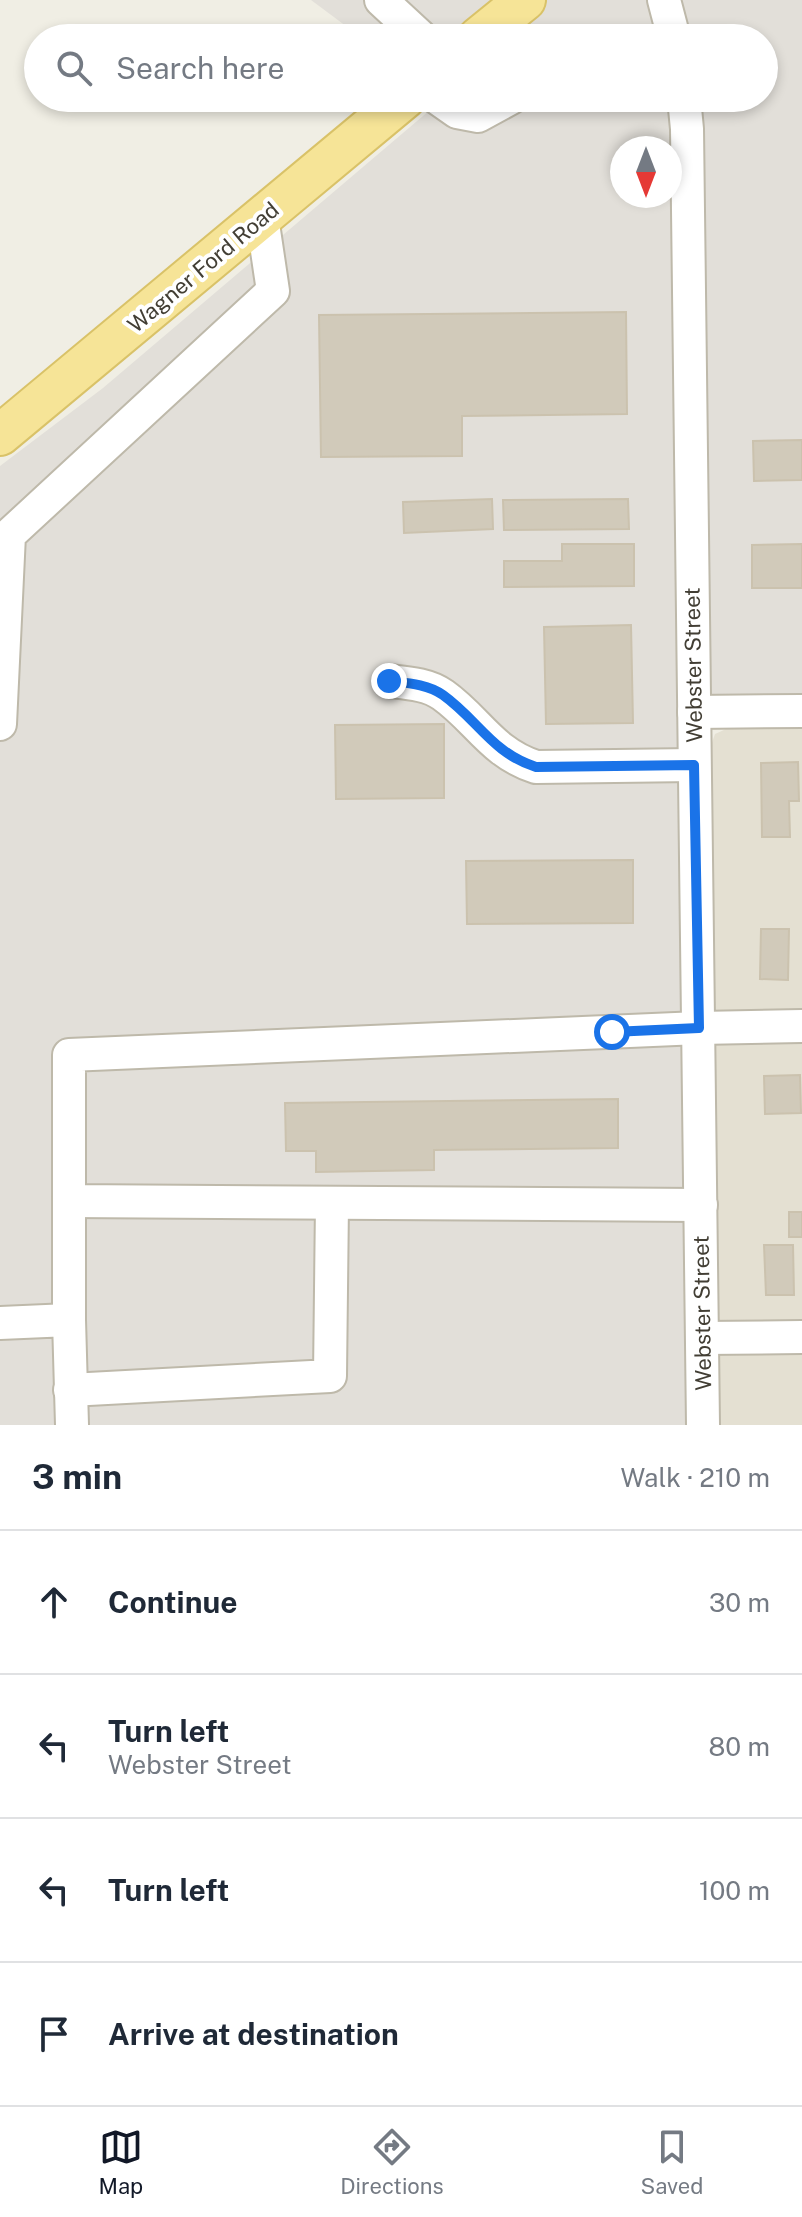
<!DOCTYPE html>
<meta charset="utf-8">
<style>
:root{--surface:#fff;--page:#f2f2f3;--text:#1f2937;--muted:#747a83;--line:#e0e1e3;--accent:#111827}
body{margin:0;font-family:"Public Sans",sans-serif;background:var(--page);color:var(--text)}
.compass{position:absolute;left:610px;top:136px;width:72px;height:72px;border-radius:50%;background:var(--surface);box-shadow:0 4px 12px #0003;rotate:180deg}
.stop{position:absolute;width:24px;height:24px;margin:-18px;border:6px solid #1a73e8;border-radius:50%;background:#fff}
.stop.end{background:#1a73e8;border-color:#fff;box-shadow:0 2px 8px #0008}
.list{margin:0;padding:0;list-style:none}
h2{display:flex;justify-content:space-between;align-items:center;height:104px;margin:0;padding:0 32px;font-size:34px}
h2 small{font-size:26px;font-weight:400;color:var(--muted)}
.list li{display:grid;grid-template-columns:52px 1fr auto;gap:24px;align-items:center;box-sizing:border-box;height:144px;padding:0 32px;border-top:2px solid var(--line)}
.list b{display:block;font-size:30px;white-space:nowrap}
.list p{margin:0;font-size:26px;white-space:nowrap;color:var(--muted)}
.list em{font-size:26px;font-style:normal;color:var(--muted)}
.icon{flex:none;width:44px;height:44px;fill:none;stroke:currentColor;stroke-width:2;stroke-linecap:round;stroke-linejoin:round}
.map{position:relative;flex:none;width:802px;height:1425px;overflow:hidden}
.search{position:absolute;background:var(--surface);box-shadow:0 4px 12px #0003;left:24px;right:24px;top:24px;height:88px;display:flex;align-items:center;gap:20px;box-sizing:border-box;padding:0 28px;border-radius:44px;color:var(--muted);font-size:30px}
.sheet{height:680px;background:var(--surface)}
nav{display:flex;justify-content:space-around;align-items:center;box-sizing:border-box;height:112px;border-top:2px solid var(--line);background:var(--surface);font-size:22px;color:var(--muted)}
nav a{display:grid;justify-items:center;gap:4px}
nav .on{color:var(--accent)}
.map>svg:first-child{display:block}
.residential{fill:#e4e0d2}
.industrial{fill:#e2dfd9;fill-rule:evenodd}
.building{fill:#d1caba;stroke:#cbc2ae;stroke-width:2}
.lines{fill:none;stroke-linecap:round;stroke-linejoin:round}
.minor-casing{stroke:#beb9aa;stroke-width:36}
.major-casing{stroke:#d9c268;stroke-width:44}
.minor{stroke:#fff;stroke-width:32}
.major{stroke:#f6e497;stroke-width:40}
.route{stroke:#1a73e8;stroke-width:10}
.labels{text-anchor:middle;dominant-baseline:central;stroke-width:8;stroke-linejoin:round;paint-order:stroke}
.street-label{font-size:22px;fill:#423e34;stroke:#fff}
</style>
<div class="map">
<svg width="802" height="1425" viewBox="0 0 802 1425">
<rect width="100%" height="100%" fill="#f0eee4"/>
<polygon class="residential" points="802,724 802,1425 716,1425 709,751 715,734 735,725"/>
<path class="industrial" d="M311,0H802V708L683,711L688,1425H0V466L103,388L430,110L421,98H764V38H362ZM622,148H670V196H622Z"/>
<g class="building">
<polygon points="626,312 627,414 462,416 462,456 321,457 319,315"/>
<polygon points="802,440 802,480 754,481 753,441"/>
<polygon points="492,499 493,529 404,533 403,502"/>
<polygon points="628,499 629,529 504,530 503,500"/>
<polygon points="562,544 634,544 634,586 504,587 504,561 562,561"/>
<polygon points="802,544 802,588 752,588 752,545"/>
<polygon points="631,625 633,723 546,724 544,627"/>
<polygon points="444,724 444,798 336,799 335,725"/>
<polygon points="798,762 799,801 789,801 790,837 762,837 761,763"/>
<polygon points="633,860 633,923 467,924 466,861"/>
<polygon points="761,929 789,929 788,980 760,979"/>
<polygon points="800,1075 801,1113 765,1114 764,1076"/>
<polygon points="618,1099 618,1148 434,1150 434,1170 316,1172 316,1151 286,1151 285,1103"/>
<rect x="789" y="1212" width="13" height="25"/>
<polygon points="764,1245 793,1245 794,1295 766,1295"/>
</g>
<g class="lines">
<defs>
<g id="minor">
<polyline points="381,0 422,38"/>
<polyline points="664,0 674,38"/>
<polyline points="437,98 457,112 478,116 511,98"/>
<polyline points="684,98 687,129 703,1425"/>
<path d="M389,681C407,683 428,684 443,695C478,720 492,753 536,767L694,765"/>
<polyline points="694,712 802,711"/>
<polyline points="0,724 9,535 273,291 262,217"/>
<polyline points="701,1205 69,1201 69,1055 699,1028 802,1026"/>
<polyline points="69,1320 69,1201"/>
<polyline points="0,1323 69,1320 72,1425"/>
<polyline points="702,1338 802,1337"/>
<polyline points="70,1390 330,1376 332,1203"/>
</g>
<g id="major">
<polyline points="478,38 525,0"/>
<polyline points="0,435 405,98"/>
</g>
</defs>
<use href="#minor" class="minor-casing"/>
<use href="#major" class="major-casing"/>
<use href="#minor" class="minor"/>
<use href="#major" class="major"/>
</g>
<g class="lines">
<path class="route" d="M389,681C407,683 428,684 443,695C478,720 492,753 536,767L694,765L699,1028L612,1032"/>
</g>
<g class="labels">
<g class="street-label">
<text transform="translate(203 267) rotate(-40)">Wagner Ford Road</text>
<text transform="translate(693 665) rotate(-91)">Webster Street</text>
<text transform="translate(702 1313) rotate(-91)">Webster Street</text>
</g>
</g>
</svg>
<svg class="compass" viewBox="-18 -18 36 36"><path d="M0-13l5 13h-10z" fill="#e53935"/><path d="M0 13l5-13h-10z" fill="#747a83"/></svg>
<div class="stop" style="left:612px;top:1032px"></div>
<div class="stop end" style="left:389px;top:681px"></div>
<div class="search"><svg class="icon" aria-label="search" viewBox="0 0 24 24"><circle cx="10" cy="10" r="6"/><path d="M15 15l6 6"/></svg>Search here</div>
</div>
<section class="sheet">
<h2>3 min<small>Walk · 210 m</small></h2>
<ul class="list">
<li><svg class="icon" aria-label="ahead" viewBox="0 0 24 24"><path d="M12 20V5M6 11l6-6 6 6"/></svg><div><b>Continue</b></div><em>30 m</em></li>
<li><svg class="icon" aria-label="left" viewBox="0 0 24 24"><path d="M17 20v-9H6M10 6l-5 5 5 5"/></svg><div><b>Turn left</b><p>Webster Street</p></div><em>80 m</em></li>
<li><svg class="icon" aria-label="left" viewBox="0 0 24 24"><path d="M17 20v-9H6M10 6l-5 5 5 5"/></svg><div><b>Turn left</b></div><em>100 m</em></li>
<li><svg class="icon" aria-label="arrive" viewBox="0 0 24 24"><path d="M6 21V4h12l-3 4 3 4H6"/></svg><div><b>Arrive at destination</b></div></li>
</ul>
</section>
<nav>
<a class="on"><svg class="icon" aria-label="map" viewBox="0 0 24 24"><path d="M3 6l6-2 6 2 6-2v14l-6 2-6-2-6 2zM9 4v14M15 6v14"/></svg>Map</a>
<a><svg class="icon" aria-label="directions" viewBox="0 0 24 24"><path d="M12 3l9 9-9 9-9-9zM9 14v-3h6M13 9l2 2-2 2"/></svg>Directions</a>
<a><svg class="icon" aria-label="saved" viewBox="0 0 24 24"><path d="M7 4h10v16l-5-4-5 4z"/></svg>Saved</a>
</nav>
